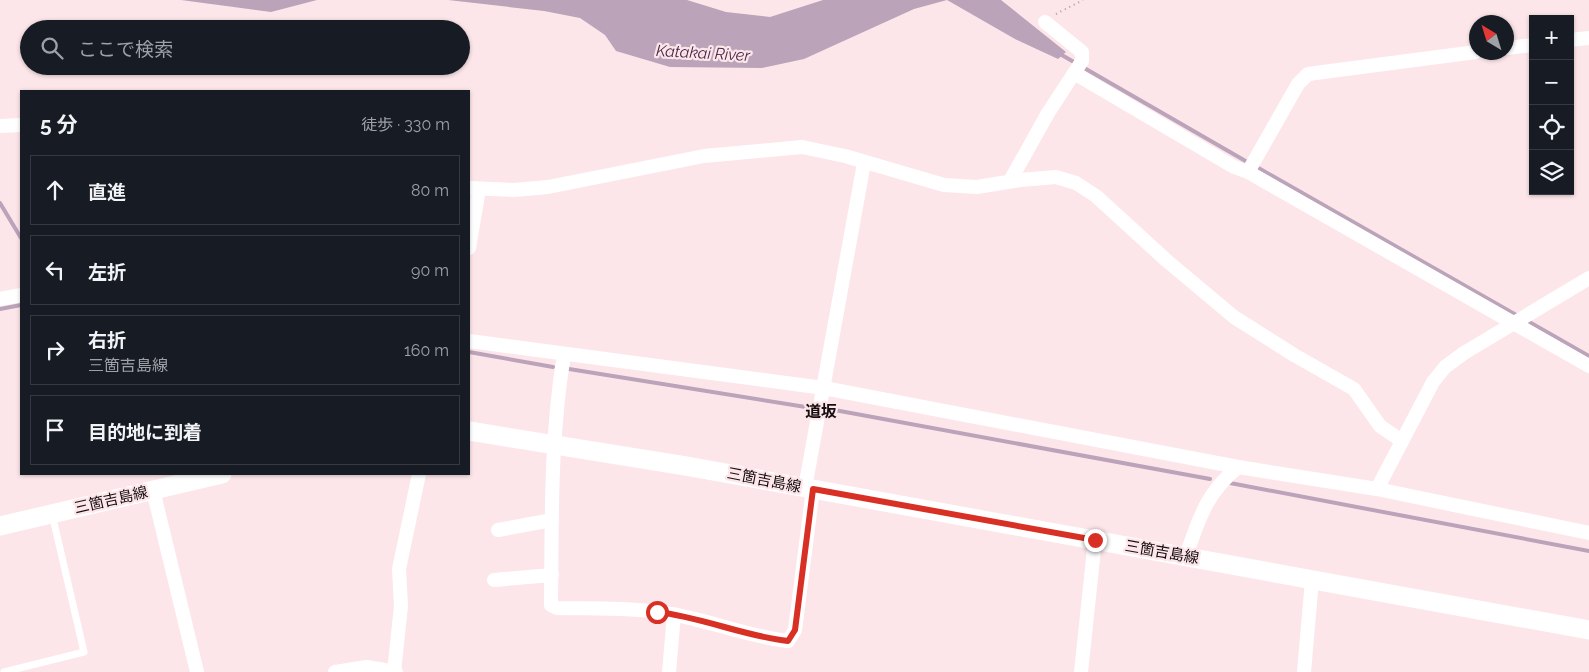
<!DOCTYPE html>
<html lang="ja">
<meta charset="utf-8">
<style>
:root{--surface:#171b24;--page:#20242c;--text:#f1f3f6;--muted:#9ea1a6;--line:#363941}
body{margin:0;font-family:Raleway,"Noto Sans JP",sans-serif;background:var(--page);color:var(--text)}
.controls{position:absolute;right:15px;top:15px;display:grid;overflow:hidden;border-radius:0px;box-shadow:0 1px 4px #0004}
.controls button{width:45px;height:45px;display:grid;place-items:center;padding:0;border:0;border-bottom:1px solid var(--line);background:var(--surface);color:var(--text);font:25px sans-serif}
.compass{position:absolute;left:1469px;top:15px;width:45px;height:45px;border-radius:50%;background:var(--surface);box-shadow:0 1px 4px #0004;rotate:322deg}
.stop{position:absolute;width:15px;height:15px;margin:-11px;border:4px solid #d93025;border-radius:50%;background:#fff}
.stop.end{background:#d93025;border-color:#fff;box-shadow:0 1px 5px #0008}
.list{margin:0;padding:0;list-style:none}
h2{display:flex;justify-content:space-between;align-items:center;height:65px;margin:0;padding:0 20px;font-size:21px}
h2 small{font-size:16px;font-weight:400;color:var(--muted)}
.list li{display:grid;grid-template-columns:32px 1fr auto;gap:15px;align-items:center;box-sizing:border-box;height:70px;margin:0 10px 10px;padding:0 10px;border:1px solid var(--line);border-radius:0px}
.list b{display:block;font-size:19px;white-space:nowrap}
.list p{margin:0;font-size:16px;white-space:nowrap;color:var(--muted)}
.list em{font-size:16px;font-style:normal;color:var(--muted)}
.icon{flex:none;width:28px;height:28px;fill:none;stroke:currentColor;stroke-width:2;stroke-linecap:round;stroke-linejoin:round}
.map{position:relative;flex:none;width:1589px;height:672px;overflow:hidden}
.search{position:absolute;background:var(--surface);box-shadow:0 1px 4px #0004;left:20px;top:20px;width:450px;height:55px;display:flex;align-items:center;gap:12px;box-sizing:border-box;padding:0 18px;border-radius:28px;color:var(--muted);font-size:19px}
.panel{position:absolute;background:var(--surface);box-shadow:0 1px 4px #0004;left:20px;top:90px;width:450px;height:385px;border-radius:0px}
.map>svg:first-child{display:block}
.water{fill:#bba3ba}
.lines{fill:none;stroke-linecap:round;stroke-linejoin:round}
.stream{stroke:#bba3ba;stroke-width:4}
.path{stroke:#ad9b9e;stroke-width:2;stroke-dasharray:1 4;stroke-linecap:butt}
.service{stroke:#fff;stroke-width:7}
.minor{stroke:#fff;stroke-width:14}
.secondary{stroke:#fff;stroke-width:19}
.route{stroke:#d93025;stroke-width:6}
.labels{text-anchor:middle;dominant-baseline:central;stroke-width:4.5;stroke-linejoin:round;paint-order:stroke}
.street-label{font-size:15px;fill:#150d0f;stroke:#fde6ea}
.water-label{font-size:16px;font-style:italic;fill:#472647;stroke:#fde6ea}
.neighbourhood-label{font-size:16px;font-weight:bold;fill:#150d0f;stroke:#fde6ea}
</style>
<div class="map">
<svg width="1589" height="672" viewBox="0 0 1589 672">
<rect width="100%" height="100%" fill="#fde6ea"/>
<g class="water">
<polygon points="181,0 317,0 271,12"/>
<polygon points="448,0 687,0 726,12 770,17 823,0 1001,0 1066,52 1058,59 1015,39 947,0 914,9 804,59 762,68 670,67 616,51 605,35 580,18 544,11"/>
</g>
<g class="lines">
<g class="stream">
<polyline points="1060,54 1249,163"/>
<polyline points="1255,166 1518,316"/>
<polyline points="0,203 21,238"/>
<polyline points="0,309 21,305"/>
<polyline points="1524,319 1589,356"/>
<polyline points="469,352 553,367"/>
<polyline points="569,369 812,408"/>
<polyline points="829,409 1210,479"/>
<polyline points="1230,483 1589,551"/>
</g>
<polyline class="path" points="1056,14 1083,0"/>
<polyline class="service" points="4,672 84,652 52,514"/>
<g class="minor">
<polyline points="1570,40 1589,38"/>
<polyline points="1506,48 1533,45"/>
<polyline points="1074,73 1234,167 1248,172 1298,84 1308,74 1476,52"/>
<polyline points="0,126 21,125"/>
<polyline points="1248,172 1589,366"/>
<polyline points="1010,181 1048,113 1082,61 1082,52 1045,22"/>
<polyline points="469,188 514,190 548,187 704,156 802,147 845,156 944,185 977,187 1020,180 1056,177 1076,183 1096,196 1166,260 1234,317 1294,355 1354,389 1380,426 1402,441"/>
<polyline points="469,248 479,189"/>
<polyline points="0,299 21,295"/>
<polyline points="469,341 824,388 1238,467"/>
<path d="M564,355C550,438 552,521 551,605L557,608C596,609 638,607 676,615C714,622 750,637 788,641L795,630L813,489"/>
<polyline points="805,488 864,163"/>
<polyline points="1377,489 1589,533"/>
<polyline points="153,490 197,672"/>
<polyline points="498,530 552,520"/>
<path d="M1186,556C1199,519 1206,493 1238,467L1377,489L1433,382L1445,367L1464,353L1589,278"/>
<polyline points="494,580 552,575"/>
<polyline points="335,672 367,667 396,672"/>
<polyline points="394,672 401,606 399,569 419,474"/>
<polyline points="669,672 674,614"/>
<polyline points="1081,672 1095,540"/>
<polyline points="1304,672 1312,580"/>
</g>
<g class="secondary">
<polyline points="469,431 686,466 1589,630"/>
<polyline points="0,526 222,474"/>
</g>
</g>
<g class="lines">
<path class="route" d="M657,612C702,617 743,636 788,641L795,630L813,489L1095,540"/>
</g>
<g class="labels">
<g class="street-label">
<text transform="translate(764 480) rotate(11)">三箇吉島線</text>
<text transform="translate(111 500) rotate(-13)">三箇吉島線</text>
<text transform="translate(1162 552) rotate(10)">三箇吉島線</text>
</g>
<g class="water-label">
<text transform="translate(703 53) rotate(3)">Katakai River</text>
</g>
<g class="neighbourhood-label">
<text x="821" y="411">道坂</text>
</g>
</g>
</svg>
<div class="controls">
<button>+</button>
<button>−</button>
<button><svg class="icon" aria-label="locate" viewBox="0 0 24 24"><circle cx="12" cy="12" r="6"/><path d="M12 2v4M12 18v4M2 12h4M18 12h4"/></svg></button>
<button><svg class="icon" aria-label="layers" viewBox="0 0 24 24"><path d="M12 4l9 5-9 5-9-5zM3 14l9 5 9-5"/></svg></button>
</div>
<svg class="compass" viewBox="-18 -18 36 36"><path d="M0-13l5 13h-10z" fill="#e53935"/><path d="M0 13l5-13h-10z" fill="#9ea1a6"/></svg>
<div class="stop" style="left:657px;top:612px"></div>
<div class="stop end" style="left:1095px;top:540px"></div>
<div class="search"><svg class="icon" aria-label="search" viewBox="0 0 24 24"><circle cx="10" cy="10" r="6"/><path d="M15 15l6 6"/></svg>ここで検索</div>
<section class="panel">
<h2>5 分<small>徒歩 · 330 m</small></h2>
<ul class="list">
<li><svg class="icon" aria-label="ahead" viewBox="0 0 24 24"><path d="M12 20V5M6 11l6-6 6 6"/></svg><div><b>直進</b></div><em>80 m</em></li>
<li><svg class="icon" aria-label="left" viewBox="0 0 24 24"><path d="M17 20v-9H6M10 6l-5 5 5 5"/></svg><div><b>左折</b></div><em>90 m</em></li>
<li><svg class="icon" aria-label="right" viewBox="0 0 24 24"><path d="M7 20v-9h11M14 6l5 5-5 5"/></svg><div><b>右折</b><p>三箇吉島線</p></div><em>160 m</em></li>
<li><svg class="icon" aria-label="arrive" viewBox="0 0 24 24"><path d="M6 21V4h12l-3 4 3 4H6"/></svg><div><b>目的地に到着</b></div></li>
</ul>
</section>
</div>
